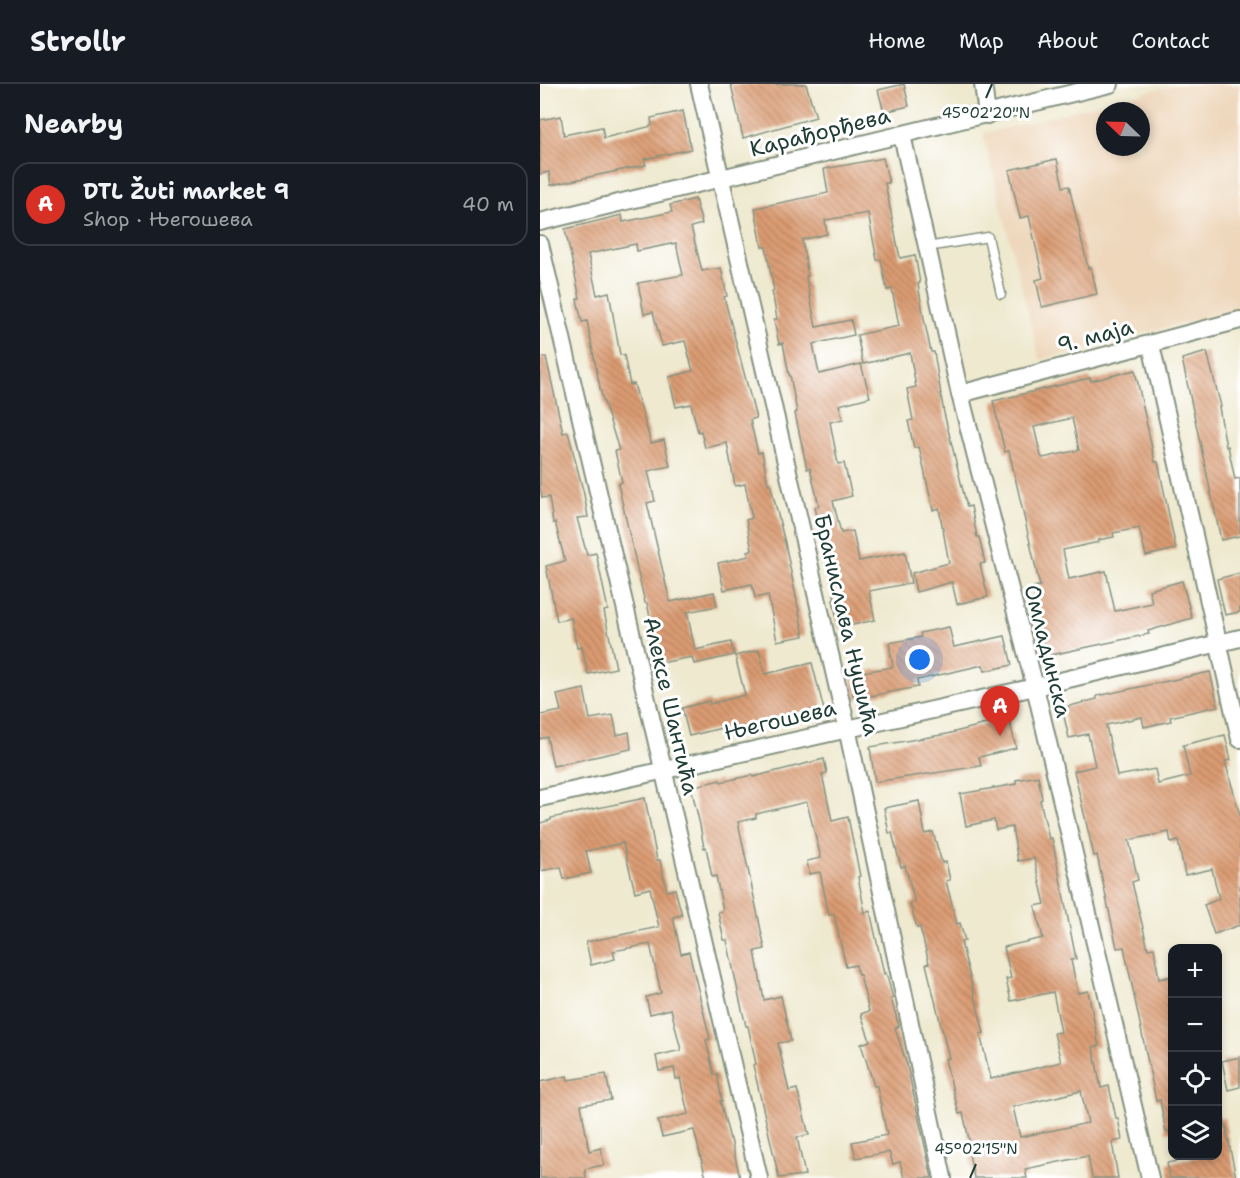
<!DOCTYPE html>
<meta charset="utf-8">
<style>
:root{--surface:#171b24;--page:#20242c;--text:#f1f3f6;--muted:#9ea1a6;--line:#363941;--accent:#d93025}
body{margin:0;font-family:"Shantell Sans",sans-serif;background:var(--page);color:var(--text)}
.controls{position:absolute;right:18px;bottom:18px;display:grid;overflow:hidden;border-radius:12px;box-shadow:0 3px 9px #0003}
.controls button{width:54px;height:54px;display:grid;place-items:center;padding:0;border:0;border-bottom:2px solid var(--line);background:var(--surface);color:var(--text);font:30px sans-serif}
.compass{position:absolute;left:556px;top:18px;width:54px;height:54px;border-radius:50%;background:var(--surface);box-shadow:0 3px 9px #0003;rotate:293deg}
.you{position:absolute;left:380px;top:576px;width:21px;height:21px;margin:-15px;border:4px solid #fff;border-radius:50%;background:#1a73e8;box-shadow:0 0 0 9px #1a73e833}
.badge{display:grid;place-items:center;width:39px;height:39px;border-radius:50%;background:var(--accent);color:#fff;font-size:20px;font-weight:700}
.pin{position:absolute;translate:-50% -50px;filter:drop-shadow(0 2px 3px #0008)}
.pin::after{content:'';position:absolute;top:32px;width:21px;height:18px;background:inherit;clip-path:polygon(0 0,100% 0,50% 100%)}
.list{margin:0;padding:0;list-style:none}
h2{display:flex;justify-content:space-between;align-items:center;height:78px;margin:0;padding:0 24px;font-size:26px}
h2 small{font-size:20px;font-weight:400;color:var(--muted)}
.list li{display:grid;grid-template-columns:39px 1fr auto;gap:18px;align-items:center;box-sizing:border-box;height:84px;margin:0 12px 12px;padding:0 12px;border:2px solid var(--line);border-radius:18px}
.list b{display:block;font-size:22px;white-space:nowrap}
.list p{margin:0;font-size:20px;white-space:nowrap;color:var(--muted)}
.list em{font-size:20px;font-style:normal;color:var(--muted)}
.icon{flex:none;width:33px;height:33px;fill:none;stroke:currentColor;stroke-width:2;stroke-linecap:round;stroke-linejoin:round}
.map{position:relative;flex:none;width:700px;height:1094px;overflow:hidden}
header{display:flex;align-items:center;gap:36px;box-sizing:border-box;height:84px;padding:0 30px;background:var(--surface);border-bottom:2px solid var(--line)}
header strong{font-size:28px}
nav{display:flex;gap:33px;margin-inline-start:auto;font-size:21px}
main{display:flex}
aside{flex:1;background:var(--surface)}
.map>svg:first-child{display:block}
.built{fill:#eed7bb;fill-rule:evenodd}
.building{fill:url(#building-back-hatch);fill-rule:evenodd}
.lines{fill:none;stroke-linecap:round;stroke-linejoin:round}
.service-casing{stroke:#869382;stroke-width:11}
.minor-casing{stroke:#869382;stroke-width:20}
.service{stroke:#fff;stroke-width:8}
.minor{stroke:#fff;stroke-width:16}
.ticks{fill:none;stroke:#1f3d34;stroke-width:2}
.labels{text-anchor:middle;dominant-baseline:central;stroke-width:6;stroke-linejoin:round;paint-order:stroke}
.street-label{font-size:22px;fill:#1f3d34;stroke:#fff}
.ticks-label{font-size:15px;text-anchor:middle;fill:#1f3d34;stroke:#fff;stroke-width:6;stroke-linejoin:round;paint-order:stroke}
</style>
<header>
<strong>Strollr</strong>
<nav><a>Home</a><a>Map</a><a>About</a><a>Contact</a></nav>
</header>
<main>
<aside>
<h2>Nearby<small></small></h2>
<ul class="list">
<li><span class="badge">A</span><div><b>DTL Žuti market 9</b><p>Shop · Његошева</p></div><em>40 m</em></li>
</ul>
</aside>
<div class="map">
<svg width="700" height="1094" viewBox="0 0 700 1094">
<defs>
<pattern id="building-back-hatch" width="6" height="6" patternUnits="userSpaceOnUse" patternTransform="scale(1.5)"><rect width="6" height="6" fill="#db9b72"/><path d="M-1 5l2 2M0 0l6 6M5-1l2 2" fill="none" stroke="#b1805e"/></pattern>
</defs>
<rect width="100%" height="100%" fill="#fff"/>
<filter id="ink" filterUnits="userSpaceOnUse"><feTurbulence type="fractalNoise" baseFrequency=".0167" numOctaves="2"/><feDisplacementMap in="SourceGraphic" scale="12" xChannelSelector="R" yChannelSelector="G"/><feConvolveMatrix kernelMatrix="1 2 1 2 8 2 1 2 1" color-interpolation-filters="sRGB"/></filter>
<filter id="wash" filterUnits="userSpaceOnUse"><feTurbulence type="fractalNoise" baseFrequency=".008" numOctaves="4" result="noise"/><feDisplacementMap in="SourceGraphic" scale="24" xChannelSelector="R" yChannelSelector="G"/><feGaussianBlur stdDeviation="1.35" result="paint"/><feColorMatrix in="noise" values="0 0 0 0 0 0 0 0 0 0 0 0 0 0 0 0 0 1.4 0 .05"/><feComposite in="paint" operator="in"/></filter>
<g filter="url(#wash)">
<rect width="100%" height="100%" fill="#eee9cf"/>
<path class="built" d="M637,0H700V225L500,276L443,50ZM565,27H601V63H565Z"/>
<g id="blocks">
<g class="building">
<polygon points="191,0 266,0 276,33 203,54"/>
<polygon points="364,0 369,22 344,28 338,6"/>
<polygon points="143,27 151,65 104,75 106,81 11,101 9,88 0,90 0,36 21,32 24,51 62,43 64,54 112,42 111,34"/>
<polygon points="343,74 349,99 345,99 360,174 375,171 380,199 378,200 384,235 391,268 394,268 404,329 427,423 431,422 437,453 439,453 445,479 440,480 448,513 417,520 412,498 376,508 372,489 409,479 399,424 393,426 379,363 374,364 368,337 373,336 367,305 376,303 370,269 323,280 317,251 359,242 352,205 347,206 341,176 337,176 328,129 285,136 287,150 262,156 268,192 266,193 276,243 311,236 314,251 273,260 279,290 321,280 330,313 299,321 303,335 290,338 298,380 304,379 312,412 293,417 301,449 313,447 319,477 365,468 371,499 329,507 335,536 299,544 293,516 295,515 275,423 279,422 270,384 267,385 255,329 257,328 250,291 249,291 243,259 239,260 234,236 237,235 232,207 234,207 226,163 222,163 215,124 288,109 284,85"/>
<polygon points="517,75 523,103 529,102 548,184 551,183 557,210 502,223 496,196 503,194 489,132 480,134 469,86"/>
<polygon points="155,115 162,140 151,143 162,187 181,184 187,212 184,213 216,334 210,336 218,369 222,368 228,400 230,399 245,459 264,552 237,557 228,511 215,514 212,500 184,506 178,479 209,472 207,467 212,466 206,436 212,434 205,400 195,402 187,359 165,364 161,347 158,348 151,320 136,323 129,293 153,287 145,257 122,262 113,228 104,230 98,199 143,191 136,159 97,167 96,160 48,170 57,211 69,208 80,271 84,271 90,301 94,300 111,359 124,356 130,382 108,387 115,417 107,419 130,518 174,508 177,522 147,528 155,566 191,558 194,571 154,580 152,573 120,579 114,547 113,547 107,519 105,519 78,400 82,398 75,367 79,366 61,309 47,237 42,238 37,215 40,214 25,145 82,131 83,138 132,128 130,121"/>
<polygon points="667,268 681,322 679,323 686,363 688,362 695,395 700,394 700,452 681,456 642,275"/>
<polygon points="6,273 23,349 28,348 44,410 48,433 37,434 47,471 56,469 68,526 64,527 76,584 48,590 42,563 37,564 31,534 17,537 6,482 25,477 15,438 13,439 9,413 2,414 0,402 0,274"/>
<path d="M595,286L615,378H618L636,465L606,472L599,444L573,449L574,453L558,456L559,458L523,466L529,495L566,487L575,527L612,519L609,506L642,497L652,534L608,547L609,550L506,572L493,503L500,502L469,367L465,368L453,317L550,294L551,297ZM532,334L539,366L503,374L501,372L494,343Z"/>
<polygon points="700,489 700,528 685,531 677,495"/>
<polygon points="409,543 414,563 465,552 472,581 445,587 443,581 377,596 378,603 314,615 310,590 353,583 349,559 381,553 380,549"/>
<polygon points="219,566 225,590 272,579 284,626 259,632 259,630 187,648 186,643 149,652 142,624 169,617 170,620 205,611 195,572"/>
<polygon points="670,588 678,622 630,633 631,637 604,643 602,633 566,641 577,692 615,685 618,700 650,692 643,661 685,651 691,676 685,677 700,731 700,841 674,850 664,821 679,815 672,785 645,791 638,757 631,759 629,748 589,756 598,796 592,798 608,865 614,864 619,895 633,892 633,1047 626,1048 620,1016 616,1017 584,863 577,864 557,771 554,772 534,687 555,682 548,650 529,654 522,624 557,615 557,612"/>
<polygon points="44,605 50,635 73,631 77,651 89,648 91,665 13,682 7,653 0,655 0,631 21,627 17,611"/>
<polygon points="469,634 476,664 439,673 441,682 335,698 330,663 407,650"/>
<polygon points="284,675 287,689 282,690 292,737 308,733 320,792 318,793 325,829 330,827 344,890 346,889 353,914 351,915 359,942 355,944 367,981 392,1094 364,1094 360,1078 353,1080 349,1068 316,1074 312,1058 347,1051 337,1002 334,1002 321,960 330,957 321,930 329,927 320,891 318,891 316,881 306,883 294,830 289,831 280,788 269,790 267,777 281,774 267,719 266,718 216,730 216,734 198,738 225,865 215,867 224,916 241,912 251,957 238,959 249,1007 257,1005 269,1051 257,1053 265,1091 239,1094 213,981 216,980 208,942 206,942 200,917 187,856 184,856 178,828 183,827 176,792 172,793 166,763 164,764 160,741 151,703 180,696 181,698 212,691 213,693"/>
<path d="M498,692L502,715L500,716L509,755L512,754L536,875L531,876L538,909L548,907L559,962L553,963L561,1004L569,1002L576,1034H578L582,1056L572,1058L578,1094H552L548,1072L485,1085L487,1094H434L428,1065L431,1064L423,1029L419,1030L405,975L409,974L386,880L389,879L380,843L377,844L370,819L375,818L365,782L361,783L352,749H349L344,724L379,717L385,750L393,748L402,779L406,778L410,796L406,797L417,840L420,839L425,857L421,858L444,949L440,950L451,995L521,978L514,949L521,948L513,908L471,917L466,895L471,894L464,863L503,854L495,822L505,820L494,774L478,777L472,743L456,746L454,736L426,742L420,710L476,700V696ZM541,1007L548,1039L480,1053L473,1023Z"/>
<polygon points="105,714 117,776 120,776 127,807 135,805 142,831 133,833 141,870 149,868 170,955 166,956 174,991 177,990 182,1017 180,1017 190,1055 191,1055 200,1094 166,1094 154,1046 122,1053 118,1037 148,1030 140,994 136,995 134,984 119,987 116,972 141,966 131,925 110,930 106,913 121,909 110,860 73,867 75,875 51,881 46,858 119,843 110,804 95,808 83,759 46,767 51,789 24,795 21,783 0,787 0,739 11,736 11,734"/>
<polygon points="700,973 700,1003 688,1006 682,977"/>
<polygon points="66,990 71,1016 41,1021 49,1067 61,1064 64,1081 45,1085 46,1094 0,1094 0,998 27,992 28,996"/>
<polygon points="684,1034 696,1094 630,1094 627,1079 665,1071 678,1071 678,1035"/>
</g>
</g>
</g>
<g filter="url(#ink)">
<use href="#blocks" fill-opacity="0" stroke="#869382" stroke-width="1.5"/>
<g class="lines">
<defs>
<polyline id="service" points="387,163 448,153 461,210"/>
<g id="minor">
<polyline points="159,0 307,644 403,1094"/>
<polyline points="443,0 447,31"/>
<polyline points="362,51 420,310 495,603 610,1094"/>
<polyline points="0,138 570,0"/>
<polyline points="0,160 219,1094"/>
<polyline points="611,261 700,655"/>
<polyline points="420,310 700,236"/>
<polyline points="0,714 495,603 700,554"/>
</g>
</defs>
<use href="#service" class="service-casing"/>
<use href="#minor" class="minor-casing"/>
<use href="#service" class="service"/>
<use href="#minor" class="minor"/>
</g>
</g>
<path class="ticks" d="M446,14L452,0M430,1094L436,1080"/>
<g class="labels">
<g class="street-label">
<text transform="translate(280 48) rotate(-14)">Карађорђева</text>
<text transform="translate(555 252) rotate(-15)">9. маја</text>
<text transform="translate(307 541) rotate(77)">Бранислава Нушића</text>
<text transform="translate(508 567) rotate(76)">Омладинска</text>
<text transform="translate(131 622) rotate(77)">Алексе Шантића</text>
<text transform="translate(240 636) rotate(-13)">Његошева</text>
</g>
</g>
<g class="ticks-label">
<text x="446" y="34">45°02'20"N</text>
<text x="436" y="1070">45°02'15"N</text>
</g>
</svg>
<div class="controls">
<button>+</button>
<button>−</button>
<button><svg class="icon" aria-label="locate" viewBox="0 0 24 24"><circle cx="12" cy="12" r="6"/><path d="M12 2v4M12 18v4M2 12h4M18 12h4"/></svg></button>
<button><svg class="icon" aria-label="layers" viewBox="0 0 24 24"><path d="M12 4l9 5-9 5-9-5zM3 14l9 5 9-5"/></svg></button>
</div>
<svg class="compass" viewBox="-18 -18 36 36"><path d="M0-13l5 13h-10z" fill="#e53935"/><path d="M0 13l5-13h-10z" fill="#9ea1a6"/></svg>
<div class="you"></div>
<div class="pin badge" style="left:460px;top:652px">A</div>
</div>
</main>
